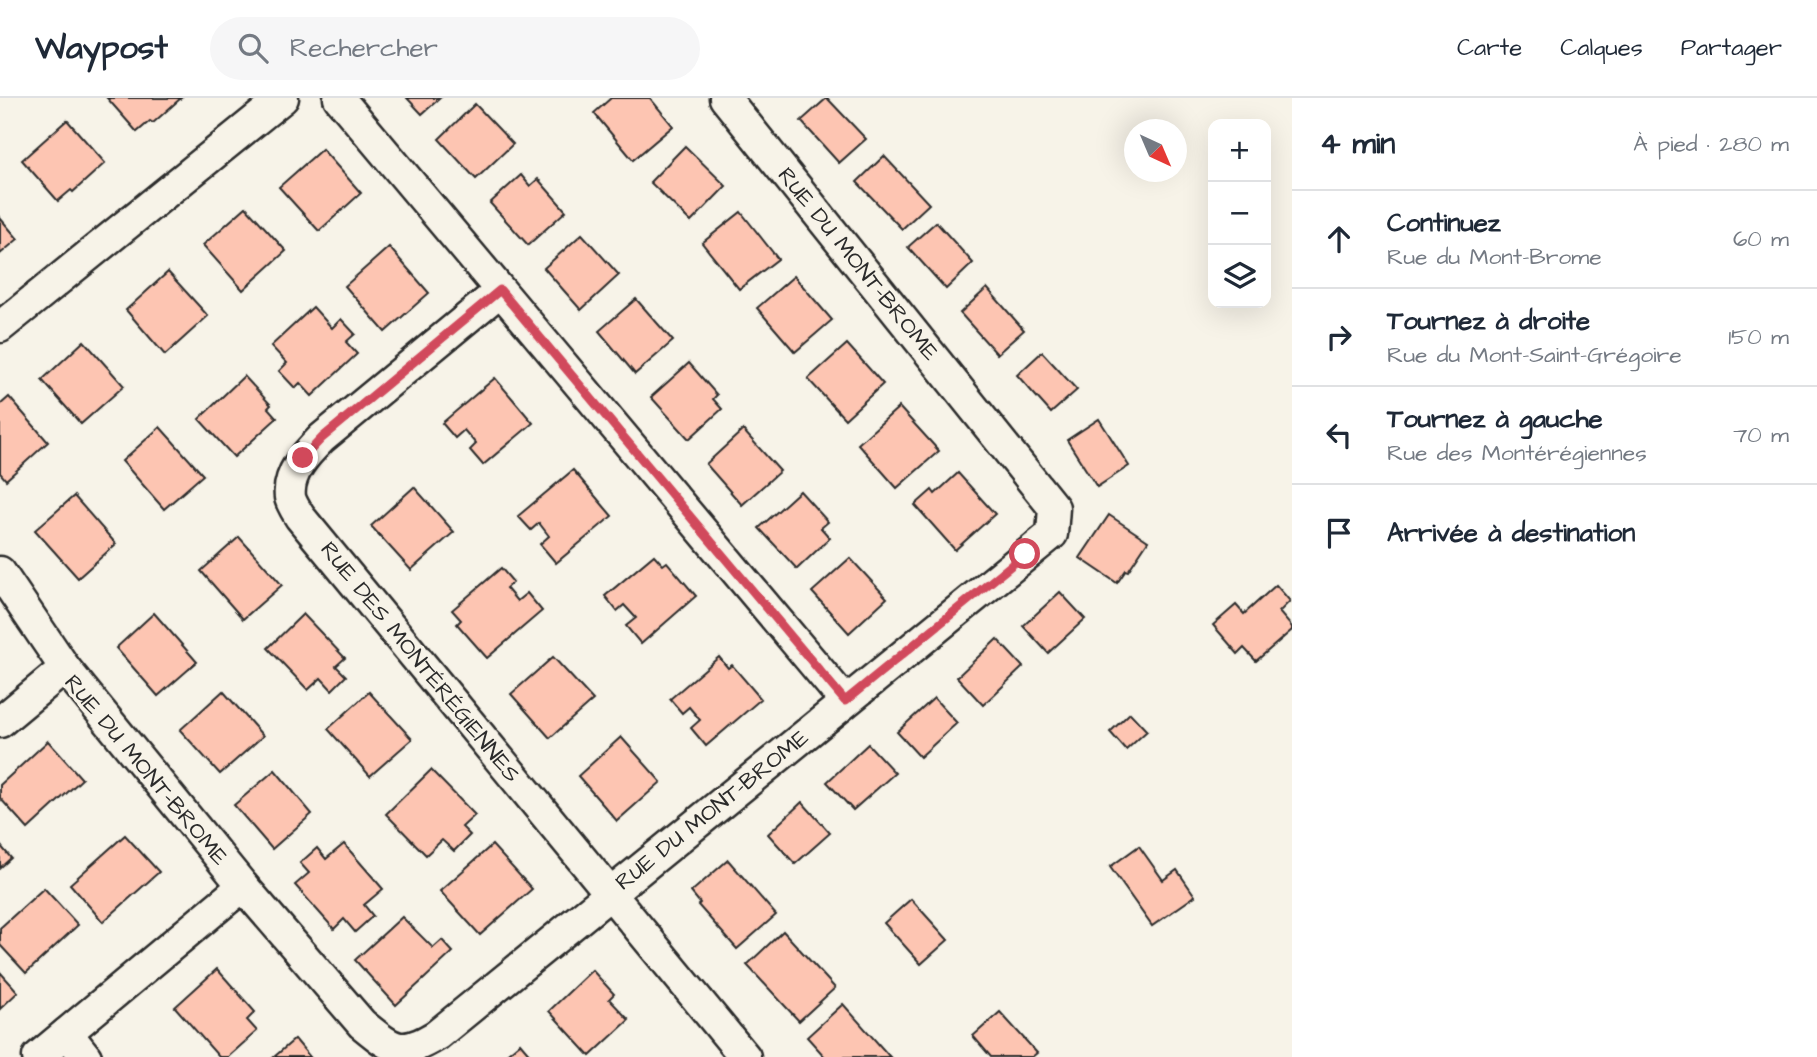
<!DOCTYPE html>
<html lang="fr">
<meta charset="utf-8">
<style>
:root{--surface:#fff;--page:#f6f6f7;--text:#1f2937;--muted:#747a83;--line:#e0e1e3}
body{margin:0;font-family:"Architects Daughter",sans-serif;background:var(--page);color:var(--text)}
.controls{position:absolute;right:21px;top:21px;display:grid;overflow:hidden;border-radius:14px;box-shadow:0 7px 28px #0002}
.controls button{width:63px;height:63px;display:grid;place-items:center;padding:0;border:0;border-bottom:2px solid var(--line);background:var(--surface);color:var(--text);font:35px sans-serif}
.compass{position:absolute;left:1124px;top:21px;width:63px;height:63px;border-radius:50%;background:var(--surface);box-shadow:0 7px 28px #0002;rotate:136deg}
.stop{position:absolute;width:21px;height:21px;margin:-16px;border:5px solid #d1495b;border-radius:50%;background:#fff}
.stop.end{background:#d1495b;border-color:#fff;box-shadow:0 2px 7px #0008}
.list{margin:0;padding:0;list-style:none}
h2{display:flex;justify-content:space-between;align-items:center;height:91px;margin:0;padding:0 28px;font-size:30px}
h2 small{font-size:23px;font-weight:400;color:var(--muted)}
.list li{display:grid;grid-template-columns:46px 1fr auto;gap:21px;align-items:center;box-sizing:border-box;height:98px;padding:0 28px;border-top:2px solid var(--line)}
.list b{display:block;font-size:26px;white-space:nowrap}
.list p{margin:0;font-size:23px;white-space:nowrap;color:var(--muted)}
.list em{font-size:23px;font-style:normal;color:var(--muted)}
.icon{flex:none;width:38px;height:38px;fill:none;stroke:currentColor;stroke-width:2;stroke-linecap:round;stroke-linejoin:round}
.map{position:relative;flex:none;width:1292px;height:959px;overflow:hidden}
header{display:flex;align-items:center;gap:42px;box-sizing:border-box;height:98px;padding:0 35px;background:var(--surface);border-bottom:2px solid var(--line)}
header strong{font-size:33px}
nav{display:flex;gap:38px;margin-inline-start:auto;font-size:24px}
.search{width:490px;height:63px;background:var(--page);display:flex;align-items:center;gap:18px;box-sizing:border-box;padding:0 24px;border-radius:38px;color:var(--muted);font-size:26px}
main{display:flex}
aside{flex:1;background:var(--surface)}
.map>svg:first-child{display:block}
.building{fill:#fdc5b2;stroke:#2b2b2b;stroke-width:2}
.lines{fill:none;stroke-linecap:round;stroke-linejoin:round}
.minor-casing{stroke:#2b2b2b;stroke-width:35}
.minor{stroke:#f7f3e8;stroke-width:30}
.route{stroke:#d1495b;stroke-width:9}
.labels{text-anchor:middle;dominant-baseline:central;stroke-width:7;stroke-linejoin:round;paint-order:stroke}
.street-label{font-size:23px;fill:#2b2b2b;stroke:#f7f3e8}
</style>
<header>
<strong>Waypost</strong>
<div class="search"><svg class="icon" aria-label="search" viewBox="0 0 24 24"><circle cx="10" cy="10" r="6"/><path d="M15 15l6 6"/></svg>Rechercher</div>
<nav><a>Carte</a><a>Calques</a><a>Partager</a></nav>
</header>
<main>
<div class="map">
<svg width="1292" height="959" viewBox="0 0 1292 959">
<rect width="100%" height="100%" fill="#f7f3e8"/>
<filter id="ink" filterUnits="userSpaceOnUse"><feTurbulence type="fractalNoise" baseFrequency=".0143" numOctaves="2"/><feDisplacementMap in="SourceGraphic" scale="14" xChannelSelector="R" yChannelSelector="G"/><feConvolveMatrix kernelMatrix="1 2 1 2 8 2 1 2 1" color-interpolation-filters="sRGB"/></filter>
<g filter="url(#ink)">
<g class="building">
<polygon points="107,0 181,0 153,25 150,23 137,34"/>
<polygon points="407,0 440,0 422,16"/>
<polygon points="611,0 650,0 673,28 633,62 594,15"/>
<polygon points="827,0 866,41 839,65 801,23"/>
<polygon points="475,6 513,46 476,81 439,41"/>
<polygon points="67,22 105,65 73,94 71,92 58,103 22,62"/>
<polygon points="685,48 726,88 691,124 650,84"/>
<polygon points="322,51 361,95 319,133 279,89"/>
<polygon points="884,58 929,106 902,131 857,84"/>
<polygon points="521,77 530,88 538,81 566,113 528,147 490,105"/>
<polygon points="246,109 286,153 243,192 203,147"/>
<polygon points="741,114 778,161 739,191 702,145"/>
<polygon points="0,120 18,141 0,156"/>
<polygon points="936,124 973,165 946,191 908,149"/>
<polygon points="582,136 619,177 581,212 544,170"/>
<polygon points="389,149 429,195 385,234 345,188"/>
<polygon points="168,174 208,218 165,257 126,212"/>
<polygon points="794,178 832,222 795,254 757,210"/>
<polygon points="987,190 1024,232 997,256 960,215"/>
<polygon points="636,201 673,243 635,276 599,233"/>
<polygon points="313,209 332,230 341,221 355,236 346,244 357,256 312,298 300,285 295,290 279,273 287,265 271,248"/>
<polygon points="84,243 124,288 81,326 42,282"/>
<polygon points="847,246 883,286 845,321 808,281"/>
<polygon points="1042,254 1077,292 1051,315 1017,277"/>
<polygon points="689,265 717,297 713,301 722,311 689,341 651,299"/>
<polygon points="244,278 271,307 268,310 277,320 234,359 199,321"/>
<polygon points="495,280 533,325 483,367 470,352 476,346 464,332 455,340 442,325"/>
<polygon points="9,299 48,344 6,382 0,375 0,307"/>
<polygon points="899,309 939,353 897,390 858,346"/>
<polygon points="1099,321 1129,368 1097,389 1067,342"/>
<polygon points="160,329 203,377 164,411 122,363"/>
<polygon points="743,332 780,373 742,407 706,366"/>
<polygon points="573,372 612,418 556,465 540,446 549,438 539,425 531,432 518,418"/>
<polygon points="958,375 995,416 955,452 915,407 932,392 935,396"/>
<polygon points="414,389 454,434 411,472 371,428"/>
<polygon points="800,393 828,424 821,430 830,440 797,471 759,430"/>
<polygon points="74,398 116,446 78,480 35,432"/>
<polygon points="1109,417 1148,443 1128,473 1126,472 1117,485 1080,460"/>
<polygon points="239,439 282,487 243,521 201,473"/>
<polygon points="654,457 663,467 667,464 696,498 641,546 626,528 636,520 624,507 617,513 605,498"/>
<polygon points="850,460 887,500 849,535 812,494"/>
<polygon points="501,470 513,484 506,490 517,503 527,495 542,513 487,560 457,526 461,522 452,512"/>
<polygon points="1276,487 1290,503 1279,514 1292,529 1292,532 1256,563 1244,550 1238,556 1213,527 1236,507 1244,516"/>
<polygon points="1060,494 1085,521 1048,555 1023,528"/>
<polygon points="154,515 197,564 158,598 116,550"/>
<polygon points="303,516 345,560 336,568 346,578 332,592 321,580 308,592 268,550"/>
<polygon points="997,541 1023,569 983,607 957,579"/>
<polygon points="553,559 593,602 550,640 511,596"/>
<polygon points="719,559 728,570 732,567 761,601 706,648 691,630 700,622 689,609 682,615 670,601"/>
<polygon points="223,593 263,638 220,676 180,632"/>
<polygon points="369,594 412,641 370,678 328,631"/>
<polygon points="934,600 957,625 920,659 897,634"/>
<polygon points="1130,615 1147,633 1126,652 1110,634"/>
<polygon points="621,639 661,684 617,723 578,678"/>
<polygon points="48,643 82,681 28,731 0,700 0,687"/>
<polygon points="868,646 895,675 853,712 827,684"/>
<polygon points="275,672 312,716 272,751 234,707"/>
<polygon points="431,672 475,717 462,729 470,737 454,753 442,742 426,757 386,716"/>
<polygon points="802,704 830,735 795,766 768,736"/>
<polygon points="125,737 159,774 103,824 70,786"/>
<polygon points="344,746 383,791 364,807 373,818 355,834 344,821 334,831 295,787 309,775 300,765 317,750 326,761"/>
<polygon points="0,747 11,760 0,770"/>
<polygon points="492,747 532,791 480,837 440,793"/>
<polygon points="1139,748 1163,782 1177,772 1195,798 1152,828 1110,769"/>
<polygon points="728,762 776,817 737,851 698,807 700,805 691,794"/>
<polygon points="44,790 78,827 26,875 0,847 0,830"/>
<polygon points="911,801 948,842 921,866 884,825"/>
<polygon points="402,819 433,850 442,842 453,854 396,907 355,862"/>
<polygon points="783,833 835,890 799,923 747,867"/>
<polygon points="217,871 255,914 247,922 257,933 228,959 219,959 175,909"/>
<polygon points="592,872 614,896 609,901 629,922 590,958 549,913"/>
<polygon points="0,874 18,894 0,911"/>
<polygon points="843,906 890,959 825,959 807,939"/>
<polygon points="1000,914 1037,955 1032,959 991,959 973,938"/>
<polygon points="295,941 310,959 274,959"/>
<polygon points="520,945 532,959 503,959"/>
</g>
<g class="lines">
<defs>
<g id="minor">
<polyline points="339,0 845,603"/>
<path d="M500,193L322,340C307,355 287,375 290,399C291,405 297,414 300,419L745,959"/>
<polyline points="0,229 283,0"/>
<polyline points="0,474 65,570"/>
<path d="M0,624L65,570L243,788L362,926C394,952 401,959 437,937L1052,436L1054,410L725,0"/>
<polyline points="67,935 86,959"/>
<polyline points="38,959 243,788"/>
</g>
</defs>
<use href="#minor" class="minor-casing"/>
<use href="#minor" class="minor"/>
</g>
</g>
<g class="lines" filter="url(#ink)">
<polyline class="route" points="303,360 322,340 500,192 845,603 1025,456"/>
</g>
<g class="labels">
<g class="street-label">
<text transform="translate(858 166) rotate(51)">RUE DU MONT-BROME</text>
<text transform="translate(420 564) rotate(51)">RUE DES MONTÉRÉGIENNES</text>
<text transform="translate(146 672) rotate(50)">RUE DU MONT-BROME</text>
<text transform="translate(712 712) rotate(-39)">RUE DU MONT-BROME</text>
</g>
</g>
</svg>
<div class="controls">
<button>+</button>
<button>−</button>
<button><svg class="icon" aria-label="layers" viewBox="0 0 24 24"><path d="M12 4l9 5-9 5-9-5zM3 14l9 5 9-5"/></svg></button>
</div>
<svg class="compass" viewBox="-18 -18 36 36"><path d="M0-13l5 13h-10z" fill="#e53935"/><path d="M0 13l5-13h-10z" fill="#747a83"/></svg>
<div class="stop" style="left:1025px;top:456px"></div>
<div class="stop end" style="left:303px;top:360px"></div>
</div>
<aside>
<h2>4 min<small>À pied · 280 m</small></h2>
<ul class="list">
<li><svg class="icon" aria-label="ahead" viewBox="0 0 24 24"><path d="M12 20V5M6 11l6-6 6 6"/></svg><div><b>Continuez</b><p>Rue du Mont-Brome</p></div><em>60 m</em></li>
<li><svg class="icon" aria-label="right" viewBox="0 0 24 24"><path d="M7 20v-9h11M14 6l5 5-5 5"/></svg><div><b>Tournez à droite</b><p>Rue du Mont-Saint-Grégoire</p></div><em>150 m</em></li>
<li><svg class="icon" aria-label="left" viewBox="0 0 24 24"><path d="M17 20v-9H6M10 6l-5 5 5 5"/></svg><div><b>Tournez à gauche</b><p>Rue des Montérégiennes</p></div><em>70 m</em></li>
<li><svg class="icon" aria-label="arrive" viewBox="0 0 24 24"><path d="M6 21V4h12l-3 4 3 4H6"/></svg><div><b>Arrivée à destination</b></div></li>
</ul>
</aside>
</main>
